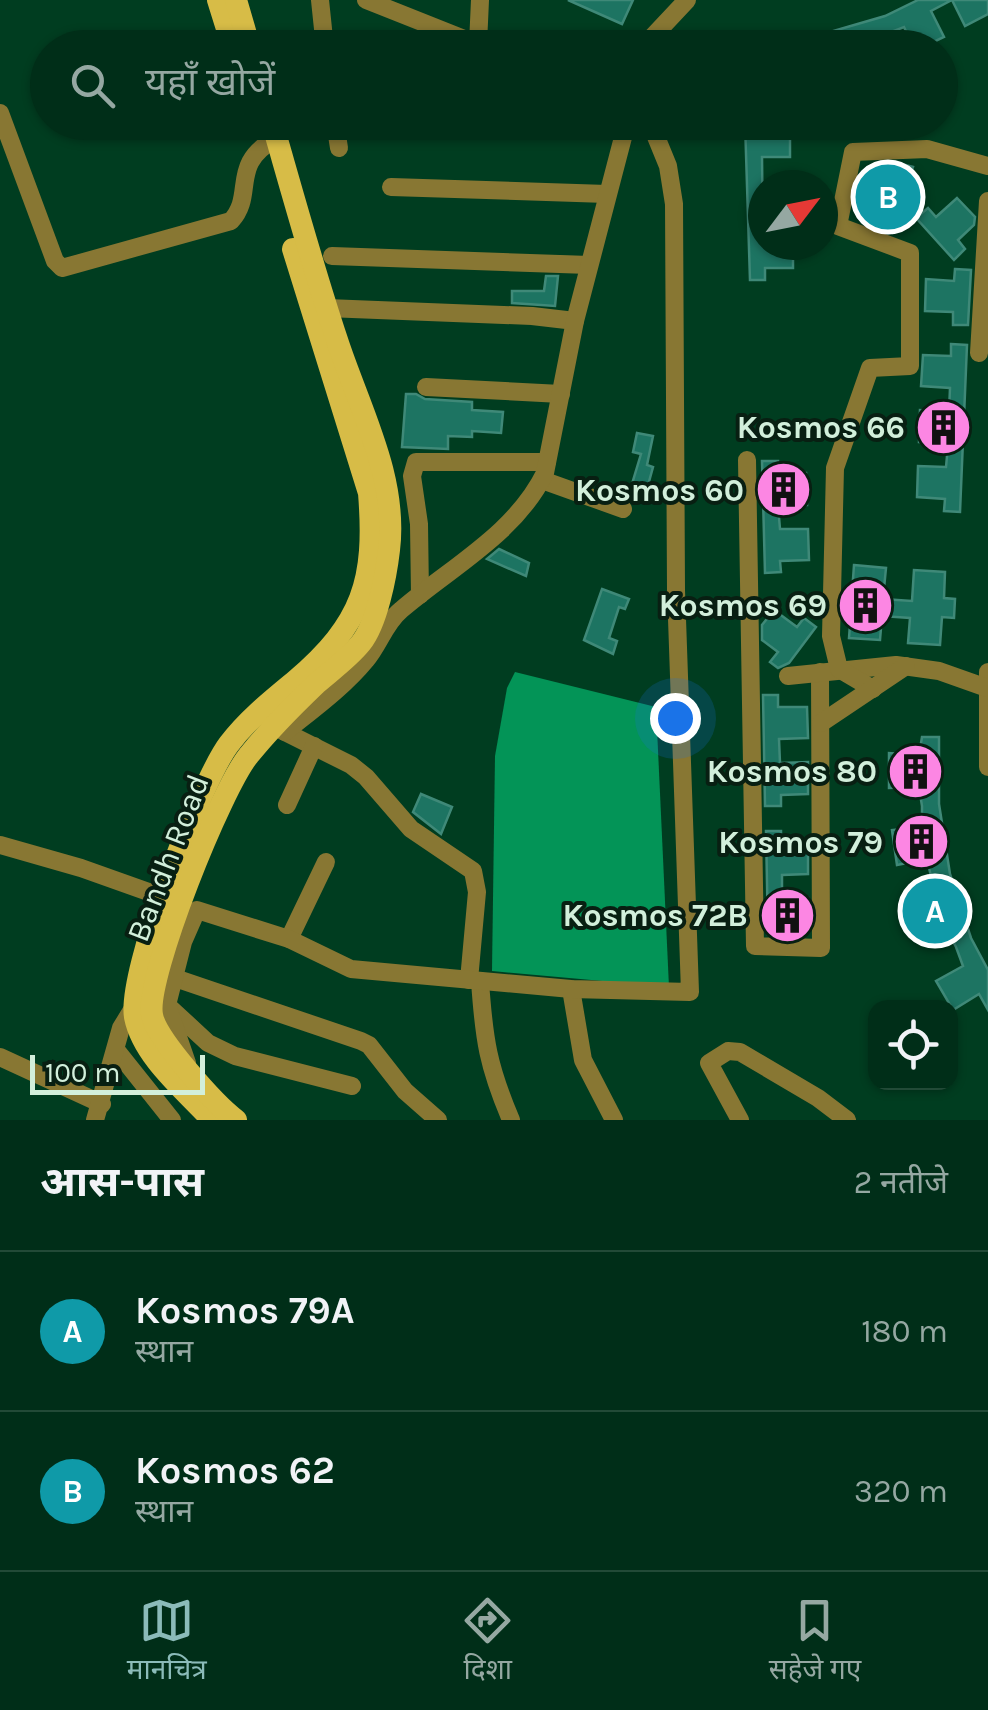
<!DOCTYPE html>
<html lang="hi">
<meta charset="utf-8">
<style>
:root{--surface:#002e18;--page:#0a3621;--text:#f1f3f6;--muted:#95a8a2;--line:#224a37;--accent:#8bbbb9}
body{margin:0;font-family:Karla,"Noto Sans Devanagari",sans-serif;background:var(--page);color:var(--text)}
.controls{position:absolute;right:30px;bottom:30px;display:grid;overflow:hidden;border-radius:20px;box-shadow:0 2px 8px #0004}
.controls button{width:90px;height:90px;display:grid;place-items:center;padding:0;border:0;border-bottom:2px solid var(--line);background:var(--surface);color:var(--text);font:50px sans-serif}
.compass{position:absolute;left:748px;top:170px;width:90px;height:90px;border-radius:50%;background:var(--surface);box-shadow:0 2px 8px #0004;rotate:58deg}
.scale{position:absolute;left:30px;bottom:25px;width:175px;box-sizing:border-box;padding-left:10px;border:5px solid #d2efdb;border-top:0;font-size:28px;line-height:35px;white-space:nowrap;color:#d2efdb;-webkit-text-stroke:8px #081f12;paint-order:stroke}
.you{position:absolute;left:675px;top:718px;width:35px;height:35px;margin:-25px;border:8px solid #fff;border-radius:50%;background:#1a73e8;box-shadow:0 0 0 15px #1a73e833}
.badge{display:grid;place-items:center;width:65px;height:65px;border-radius:50%;background:var(--accent);color:#fff;font-size:32px;font-weight:700}
.pin{position:absolute;translate:-50% -50%;border:5px solid #fff;box-shadow:0 2px 10px #0006}
.list{margin:0;padding:0;list-style:none}
h2{display:flex;justify-content:space-between;align-items:center;height:130px;margin:0;padding:0 40px;font-size:42px}
h2 small{font-size:32px;font-weight:400;color:var(--muted)}
.list li{display:grid;grid-template-columns:65px 1fr auto;gap:30px;align-items:center;box-sizing:border-box;height:160px;padding:0 40px;border-top:2px solid var(--line)}
.list b{display:block;font-size:38px;white-space:nowrap}
.list p{margin:0;font-size:32px;white-space:nowrap;color:var(--muted)}
.list em{font-size:32px;font-style:normal;color:var(--muted)}
.icon{flex:none;width:55px;height:55px;fill:none;stroke:currentColor;stroke-width:2;stroke-linecap:round;stroke-linejoin:round}
.map{position:relative;flex:none;width:988px;height:1120px;overflow:hidden}
.search{position:absolute;background:var(--surface);box-shadow:0 2px 8px #0004;left:30px;right:30px;top:30px;height:110px;display:flex;align-items:center;gap:25px;box-sizing:border-box;padding:0 35px;border-radius:55px;color:var(--muted);font-size:38px}
.sheet{height:450px;background:var(--surface)}
nav{display:flex;justify-content:space-around;align-items:center;box-sizing:border-box;height:140px;border-top:2px solid var(--line);background:var(--surface);font-size:28px;color:var(--muted)}
nav a{display:grid;justify-items:center;gap:5px}
nav .on{color:var(--accent)}
.map>svg:first-child{display:block}
.water{fill:#039457}
.building{fill:#1d7462;stroke:#3f8978;stroke-width:2.5}
.lines{fill:none;stroke-linecap:round;stroke-linejoin:round}
.minor{stroke:#873;stroke-width:18}
.major{stroke:#d7bc47;stroke-width:22}
.labels{text-anchor:middle;dominant-baseline:central;stroke-width:8;stroke-linejoin:round;paint-order:stroke}
.poi-label{font-size:32px;font-weight:bold;fill:#d2efdb;stroke:#081f12;text-anchor:end}
.street-label{font-size:32px;fill:#d2efdb;stroke:#081f12}
</style>
<div class="map">
<svg width="988" height="1120" viewBox="0 0 988 1120">
<rect width="100%" height="100%" fill="#003d20"/>
<polygon class="water" points="515,672 656,707 669,987 492,971 495,756 507,688"/>
<g class="building">
<polygon points="568,0 633,0 622,24"/>
<polygon points="918,0 988,0 988,14 965,26 952,0 931,11 944,37 921,48 914,48 904,27 878,37 881,48 857,48 855,41 833,48 786,48 785,45 885,16"/>
<polygon points="745,122 790,125 790,157 762,157 763,245 793,245 793,268 765,268 765,280 750,280"/>
<polygon points="881,163 898,163 913,167 906,191 919,195 913,215 902,202 892,233 862,222 868,203 857,199 863,181 874,185"/>
<polygon points="957,198 975,217 974,225 958,240 965,249 954,260 916,218 928,208 936,217"/>
<polygon points="955,269 971,270 968,325 953,325 953,312 925,311 926,279 954,281"/>
<polygon points="546,276 558,276 555,306 512,303 512,291 544,291"/>
<polygon points="951,344 967,345 960,512 944,511 945,499 917,497 918,466 946,467 947,456 947,443 919,442 920,410 949,412 950,388 921,386 923,355 951,356"/>
<polygon points="406,394 416,394 425,399 472,402 472,410 503,412 501,433 472,431 472,437 448,436 448,449 402,447"/>
<polygon points="637,433 653,436 647,465 653,467 647,489 632,484 641,454 633,452"/>
<polygon points="762,461 778,461 778,474 806,473 807,505 779,505 779,517 780,529 808,529 809,560 780,561 781,572 765,573"/>
<polygon points="499,549 529,563 526,576 487,559"/>
<polygon points="854,565 886,568 883,599 912,601 914,570 945,572 944,598 955,599 954,618 942,617 940,645 908,643 910,618 882,616 880,640 849,638 851,611 844,610 845,593 852,593"/>
<polygon points="602,589 629,599 625,609 619,607 609,638 617,641 613,654 584,640"/>
<polygon points="774,610 797,627 804,618 816,627 789,663 778,668 770,662 778,652 762,640 762,625"/>
<polygon points="763,695 778,695 778,707 807,707 808,738 779,739 780,763 808,762 808,794 781,795 781,806 765,806"/>
<polygon points="922,737 939,737 939,804 950,874 971,938 988,970 988,1010 979,994 953,1010 936,981 963,966 956,947 946,928 918,939 907,906 936,898 927,859 897,865 892,830 922,827 922,806 919,787 889,788 889,753 919,755"/>
<polygon points="421,794 452,807 441,834 413,812"/>
<polygon points="766,831 781,831 781,843 808,843 808,874 782,875 782,899 808,898 808,930 768,934"/>
</g>
<g class="lines">
<g class="minor">
<polyline points="320,0 325,48"/>
<polyline points="366,0 487,48"/>
<polyline points="478,44 480,0"/>
<polyline points="642,48 687,0"/>
<path d="M0,113L55,261L62,268L231,221C256,194 228,164 277,138"/>
<polyline points="335,122 339,148"/>
<polyline points="391,187 607,194"/>
<polyline points="332,256 589,265"/>
<polyline points="327,308 532,316 575,321"/>
<polyline points="979,353 988,201"/>
<polyline points="426,387 561,394"/>
<polyline points="747,460 755,946 821,948 820,672"/>
<polyline points="542,480 623,509"/>
<polyline points="420,595 419,524 412,476 416,462 547,462"/>
<polyline points="988,672 988,767"/>
<polyline points="788,676 896,665 939,671 987,688"/>
<polyline points="873,689 839,669 831,636 835,468 870,368 910,366 910,253 838,226 853,152 927,149 988,166"/>
<polyline points="821,723 906,666"/>
<polyline points="275,727 351,765 366,777 411,829 473,871 477,892 469,980"/>
<path d="M285,732C312,710 343,688 366,660C379,645 385,623 401,610C451,567 515,534 545,473L575,321L627,122"/>
<polyline points="287,805 314,746"/>
<polyline points="0,845 81,868 171,900"/>
<polyline points="289,939 326,862"/>
<polyline points="172,977 361,1041 369,1045 405,1091 438,1120"/>
<path d="M480,981C484,1040 488,1066 511,1120"/>
<polyline points="571,989 583,1060 614,1120"/>
<polyline points="168,1006 208,1043 235,1056 352,1086"/>
<polyline points="117,1051 172,1120"/>
<polyline points="0,1057 102,1104"/>
<polyline points="187,1063 167,1005 183,942 197,910 289,939 351,969 571,989 690,992 676,590 674,204 668,166 650,122"/>
<polyline points="95,1120 121,1028 135,1005"/>
<polyline points="740,1120 709,1063 728,1051 740,1052 818,1098 847,1120"/>
</g>
<g class="major">
<polyline points="218,0 233,48"/>
<polyline points="236,0 250,48"/>
<path d="M212,1120C186,1091 143,1057 135,1017C127,974 201,781 229,744C247,720 272,700 295,681C363,623 376,581 369,493L293,249"/>
<path d="M236,1120C216,1105 156,1039 152,1015C145,977 222,787 249,755C269,730 293,706 316,684C331,671 349,658 361,643C377,623 386,576 389,550C398,477 359,408 337,340C313,268 293,195 272,122"/>
</g>
</g>
<defs>
<symbol id="building-disc" viewBox="-11 -11 22 22"><circle r="9.5" fill="#fc86e3" stroke="#081f12"/><path d="M-4-6H4V6H1V3H-1V6H-4ZM-2.5-4.3h1.7v1.8h-1.7ZM.8-4.3h1.7v1.8H.8ZM-2.5-1h1.7V.8h-1.7ZM.8-1h1.7V.8H.8Z" fill="#111"/></symbol>
</defs>
<g fill-rule="evenodd">
<use href="#building-disc" x="912" y="396" width="63" height="63"/>
<use href="#building-disc" x="752" y="458" width="63" height="63"/>
<use href="#building-disc" x="834" y="574" width="63" height="63"/>
<use href="#building-disc" x="884" y="740" width="63" height="63"/>
<use href="#building-disc" x="890" y="810" width="63" height="63"/>
<use href="#building-disc" x="756" y="884" width="63" height="63"/>
</g>
<g class="labels">
<g class="poi-label">
<text x="905" y="427">Kosmos 66</text>
<text x="744" y="490">Kosmos 60</text>
<text x="827" y="605">Kosmos 69</text>
<text x="877" y="771">Kosmos 80</text>
<text x="883" y="842">Kosmos 79</text>
<text x="748" y="915">Kosmos 72B</text>
</g>
<g class="street-label">
<text transform="translate(168 858) rotate(-69)">Bandh Road</text>
</g>
</g>
</svg>
<div class="controls">
<button><svg class="icon" aria-label="locate" viewBox="0 0 24 24"><circle cx="12" cy="12" r="6"/><path d="M12 2v4M12 18v4M2 12h4M18 12h4"/></svg></button>
</div>
<svg class="compass" viewBox="-18 -18 36 36"><path d="M0-13l5 13h-10z" fill="#e53935"/><path d="M0 13l5-13h-10z" fill="#95a8a2"/></svg>
<div class="scale">100 m</div>
<div class="you"></div>
<div class="pin badge" style="left:935px;top:911px;background:#0f9aa8">A</div>
<div class="pin badge" style="left:888px;top:197px;background:#0f9aa8">B</div>
<div class="search"><svg class="icon" aria-label="search" viewBox="0 0 24 24"><circle cx="10" cy="10" r="6"/><path d="M15 15l6 6"/></svg>यहाँ खोजें</div>
</div>
<section class="sheet">
<h2>आस-पास<small>2 नतीजे</small></h2>
<ul class="list">
<li><span class="badge" style="background:#0f9aa8">A</span><div><b>Kosmos 79A</b><p>स्थान</p></div><em>180 m</em></li>
<li><span class="badge" style="background:#0f9aa8">B</span><div><b>Kosmos 62</b><p>स्थान</p></div><em>320 m</em></li>
</ul>
</section>
<nav>
<a class="on"><svg class="icon" aria-label="map" viewBox="0 0 24 24"><path d="M3 6l6-2 6 2 6-2v14l-6 2-6-2-6 2zM9 4v14M15 6v14"/></svg>मानचित्र</a>
<a><svg class="icon" aria-label="directions" viewBox="0 0 24 24"><path d="M12 3l9 9-9 9-9-9zM9 14v-3h6M13 9l2 2-2 2"/></svg>दिशा</a>
<a><svg class="icon" aria-label="saved" viewBox="0 0 24 24"><path d="M7 4h10v16l-5-4-5 4z"/></svg>सहेजे गए</a>
</nav>
